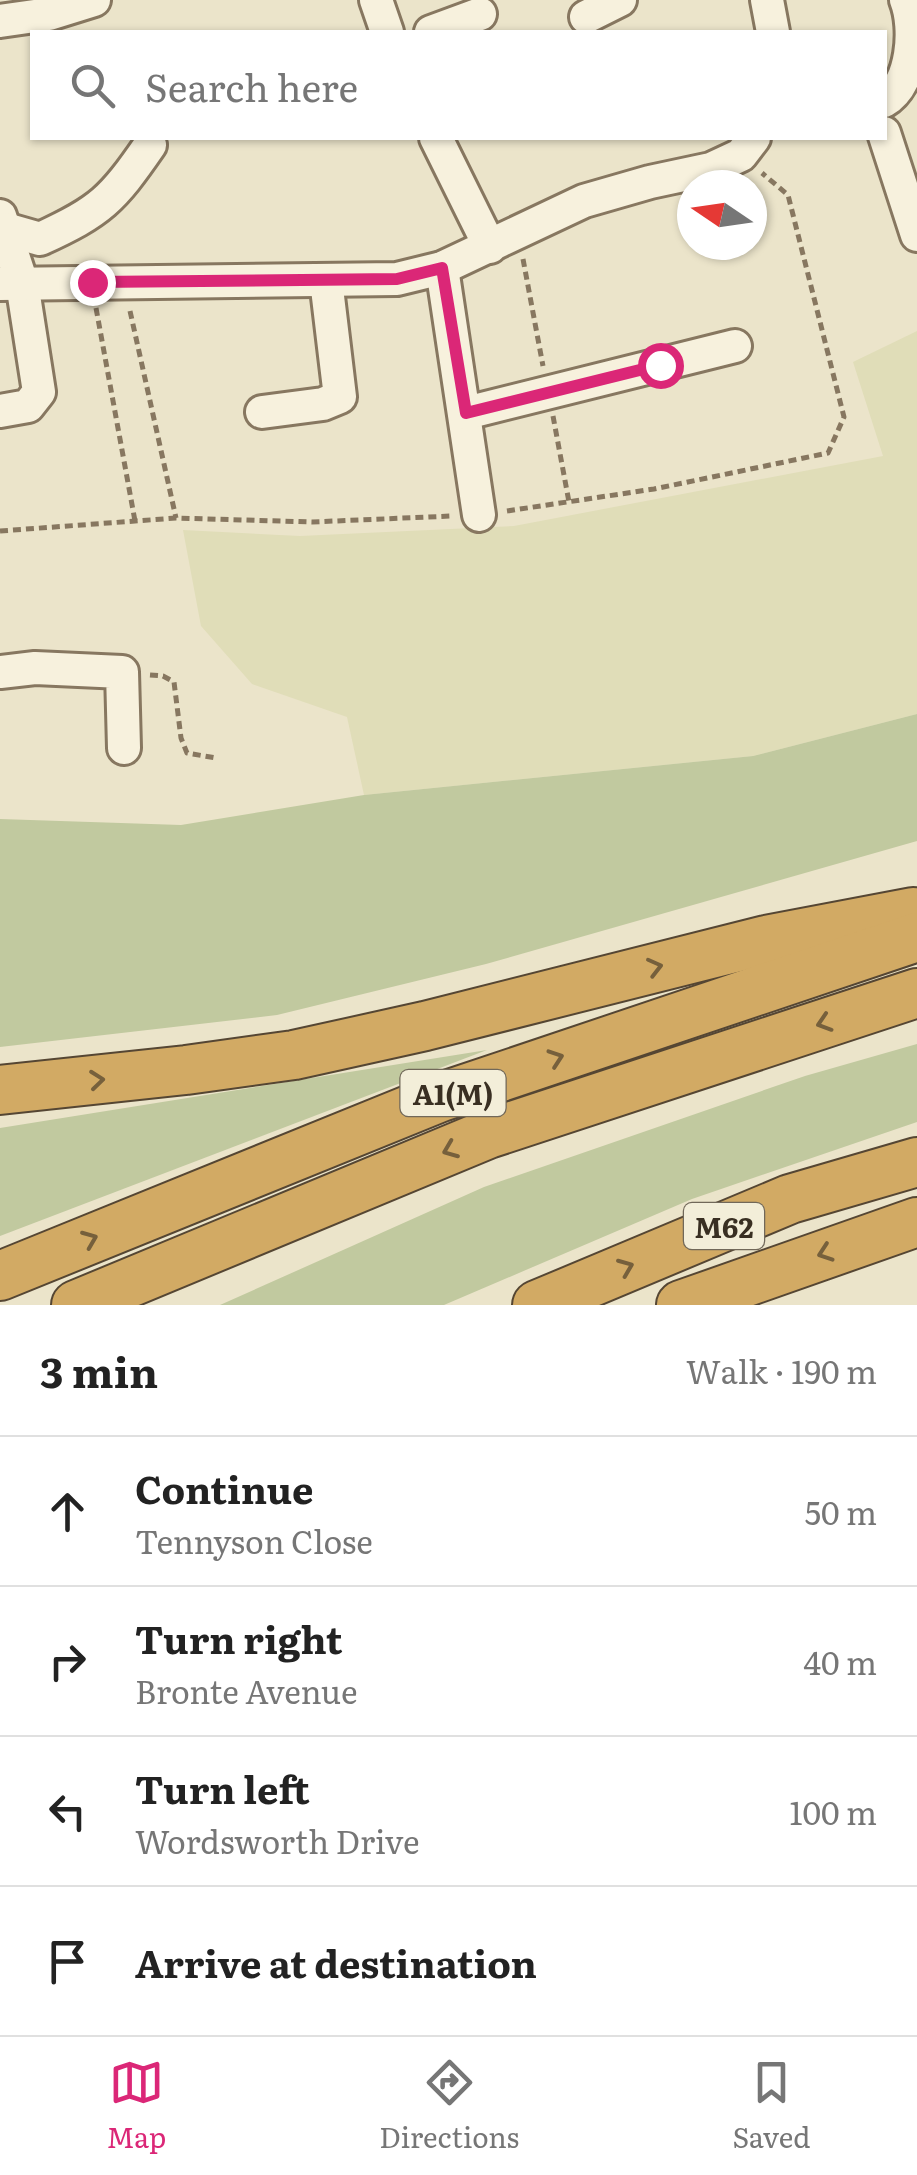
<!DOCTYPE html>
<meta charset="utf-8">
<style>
:root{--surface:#fff;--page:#f6f6f6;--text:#222;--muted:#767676;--line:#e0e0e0;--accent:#db2777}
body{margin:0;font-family:Literata,serif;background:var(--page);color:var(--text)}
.compass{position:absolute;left:677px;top:170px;width:90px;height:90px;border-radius:50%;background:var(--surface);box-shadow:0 2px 8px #0004;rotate:283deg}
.stop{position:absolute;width:30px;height:30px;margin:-22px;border:8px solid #db2777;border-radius:50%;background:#fff}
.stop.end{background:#db2777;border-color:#fff;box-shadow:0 2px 10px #0008}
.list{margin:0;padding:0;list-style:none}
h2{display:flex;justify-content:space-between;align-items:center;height:130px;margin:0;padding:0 40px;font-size:42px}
h2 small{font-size:32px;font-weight:400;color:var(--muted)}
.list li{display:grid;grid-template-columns:65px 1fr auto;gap:30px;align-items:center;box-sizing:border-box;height:150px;padding:0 40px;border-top:2px solid var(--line)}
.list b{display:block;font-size:38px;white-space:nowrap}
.list p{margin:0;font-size:32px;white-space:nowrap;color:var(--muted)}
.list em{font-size:32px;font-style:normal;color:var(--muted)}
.icon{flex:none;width:55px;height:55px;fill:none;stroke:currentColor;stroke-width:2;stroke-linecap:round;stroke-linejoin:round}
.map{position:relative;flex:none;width:917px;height:1305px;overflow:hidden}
.search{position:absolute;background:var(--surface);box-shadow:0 2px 8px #0004;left:30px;right:30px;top:30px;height:110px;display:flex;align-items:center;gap:25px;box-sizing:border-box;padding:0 35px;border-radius:0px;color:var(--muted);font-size:38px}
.sheet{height:730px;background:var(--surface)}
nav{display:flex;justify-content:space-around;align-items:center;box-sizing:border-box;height:140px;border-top:2px solid var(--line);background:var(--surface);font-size:28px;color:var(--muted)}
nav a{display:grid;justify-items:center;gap:5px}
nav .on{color:var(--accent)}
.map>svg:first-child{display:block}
.farmland{fill:#e0ddb8}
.green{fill:#c1c99f}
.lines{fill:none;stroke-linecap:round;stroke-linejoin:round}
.minor-casing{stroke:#877760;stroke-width:38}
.highway-casing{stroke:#554633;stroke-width:52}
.path{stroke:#877760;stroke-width:5;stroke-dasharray:8 5;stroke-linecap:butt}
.minor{stroke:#f7f1dd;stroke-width:32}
.highway{stroke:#d2aa64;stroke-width:48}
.oneway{stroke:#76603c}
.route{stroke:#db2777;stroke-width:12}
.labels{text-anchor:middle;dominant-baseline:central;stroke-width:9;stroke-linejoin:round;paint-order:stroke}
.shield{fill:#f3eed9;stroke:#716859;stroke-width:2.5}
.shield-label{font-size:28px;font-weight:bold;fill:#392f22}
</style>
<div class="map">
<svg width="917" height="1305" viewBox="0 0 917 1305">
<rect width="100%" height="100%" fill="#ebe4ca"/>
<polygon class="farmland" points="917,331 917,714 753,756 364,795 347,717 252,684 201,626 183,530 300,536 514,526 883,456 853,362"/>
<g class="green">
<polygon points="917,714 917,841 486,964 277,1015 0,1047 0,819 181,825 364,795 753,756"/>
<polygon points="917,1044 917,1122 692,1199 444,1305 220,1305 484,1187 805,1076"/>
<polygon points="487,1050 0,1236 0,1128"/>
</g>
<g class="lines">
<defs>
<g id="minor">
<polyline points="376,0 387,32"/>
<polyline points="767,0 773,32"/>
<polyline points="586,17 620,0"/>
<polyline points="0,21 49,14 94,0"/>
<polyline points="431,32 480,14"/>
<path d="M884,101C913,84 917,28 906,0"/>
<polyline points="884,133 917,235"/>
<polyline points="436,138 490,247"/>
<polyline points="0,216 22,283 39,392 28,406 0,411"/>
<path d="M5,229L40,239C101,211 112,200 150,145"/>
<polyline points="442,268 479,515"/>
<polyline points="0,284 397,279 442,268 584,201 650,182 711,169 741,155 754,138"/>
<polyline points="262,412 323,404 340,397 326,280"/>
<polyline points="466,413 735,346"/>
<polyline points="0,672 35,668 122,672 124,748"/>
</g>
<g id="highway">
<polyline points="0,1090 186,1070 294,1055 425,1026 766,940 913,912"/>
<polyline points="0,1276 441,1097 917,937"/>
<polyline points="76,1305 488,1134 917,993"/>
<polyline points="537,1305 790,1199 917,1162"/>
<polyline points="681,1305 917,1222"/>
</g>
</defs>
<use href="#minor" class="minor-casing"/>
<use href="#highway" class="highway-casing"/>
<g class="path">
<polyline points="523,259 543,366"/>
<polyline points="96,308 135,521"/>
<polyline points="130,311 176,518"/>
<polyline points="553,416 569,502"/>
<polyline points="507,511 654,489 828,453 844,417 788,195 762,173"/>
<polyline points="0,531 176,518 312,522 451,516"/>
<polyline points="150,675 163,676 174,682 181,738 187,753 216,758"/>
</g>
<use href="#minor" class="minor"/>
<use href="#highway" class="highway"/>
</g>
<defs><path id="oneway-chevron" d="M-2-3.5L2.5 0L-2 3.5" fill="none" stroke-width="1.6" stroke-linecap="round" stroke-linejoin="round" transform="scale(2.5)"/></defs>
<g class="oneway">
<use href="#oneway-chevron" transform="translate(655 967) rotate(-14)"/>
<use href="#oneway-chevron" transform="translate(824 1023) rotate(162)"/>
<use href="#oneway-chevron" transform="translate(556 1058) rotate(-19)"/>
<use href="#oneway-chevron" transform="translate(97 1080) rotate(-6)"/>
<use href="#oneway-chevron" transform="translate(450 1150) rotate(158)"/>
<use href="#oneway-chevron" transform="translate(90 1239) rotate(-22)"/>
<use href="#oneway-chevron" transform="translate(825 1253) rotate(161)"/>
<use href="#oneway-chevron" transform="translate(626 1267) rotate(-22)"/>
</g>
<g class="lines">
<polyline class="route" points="92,282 397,279 442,268 466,413 660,365"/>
</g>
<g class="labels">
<g class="shield">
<rect x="400.5" y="1070" width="105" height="46" rx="8"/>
<rect x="684" y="1203" width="80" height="46" rx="8"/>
</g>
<g class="shield-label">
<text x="453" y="1093">A1(M)</text>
<text x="724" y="1226">M62</text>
</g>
</g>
</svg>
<svg class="compass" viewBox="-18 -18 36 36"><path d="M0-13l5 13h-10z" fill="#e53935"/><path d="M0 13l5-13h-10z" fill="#767676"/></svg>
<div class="stop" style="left:660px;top:365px"></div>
<div class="stop end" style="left:92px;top:282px"></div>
<div class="search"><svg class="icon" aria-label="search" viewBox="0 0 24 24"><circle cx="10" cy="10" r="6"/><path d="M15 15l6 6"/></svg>Search here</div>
</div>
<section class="sheet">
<h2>3 min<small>Walk · 190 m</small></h2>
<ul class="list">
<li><svg class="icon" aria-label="ahead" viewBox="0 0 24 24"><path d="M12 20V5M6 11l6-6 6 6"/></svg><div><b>Continue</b><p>Tennyson Close</p></div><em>50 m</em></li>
<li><svg class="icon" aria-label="right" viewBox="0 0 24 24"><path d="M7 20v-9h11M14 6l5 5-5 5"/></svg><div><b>Turn right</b><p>Bronte Avenue</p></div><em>40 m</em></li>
<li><svg class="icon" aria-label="left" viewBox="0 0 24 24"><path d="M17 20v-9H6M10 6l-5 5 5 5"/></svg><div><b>Turn left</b><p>Wordsworth Drive</p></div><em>100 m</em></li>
<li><svg class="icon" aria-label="arrive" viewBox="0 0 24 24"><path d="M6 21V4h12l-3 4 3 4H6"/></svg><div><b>Arrive at destination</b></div></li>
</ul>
</section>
<nav>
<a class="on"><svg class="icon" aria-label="map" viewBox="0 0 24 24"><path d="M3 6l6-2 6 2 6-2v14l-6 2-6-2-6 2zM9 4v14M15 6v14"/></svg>Map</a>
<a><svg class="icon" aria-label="directions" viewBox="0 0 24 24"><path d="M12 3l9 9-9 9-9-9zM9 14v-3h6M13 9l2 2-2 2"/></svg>Directions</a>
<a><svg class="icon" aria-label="saved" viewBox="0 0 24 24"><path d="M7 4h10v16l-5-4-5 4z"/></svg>Saved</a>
</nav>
